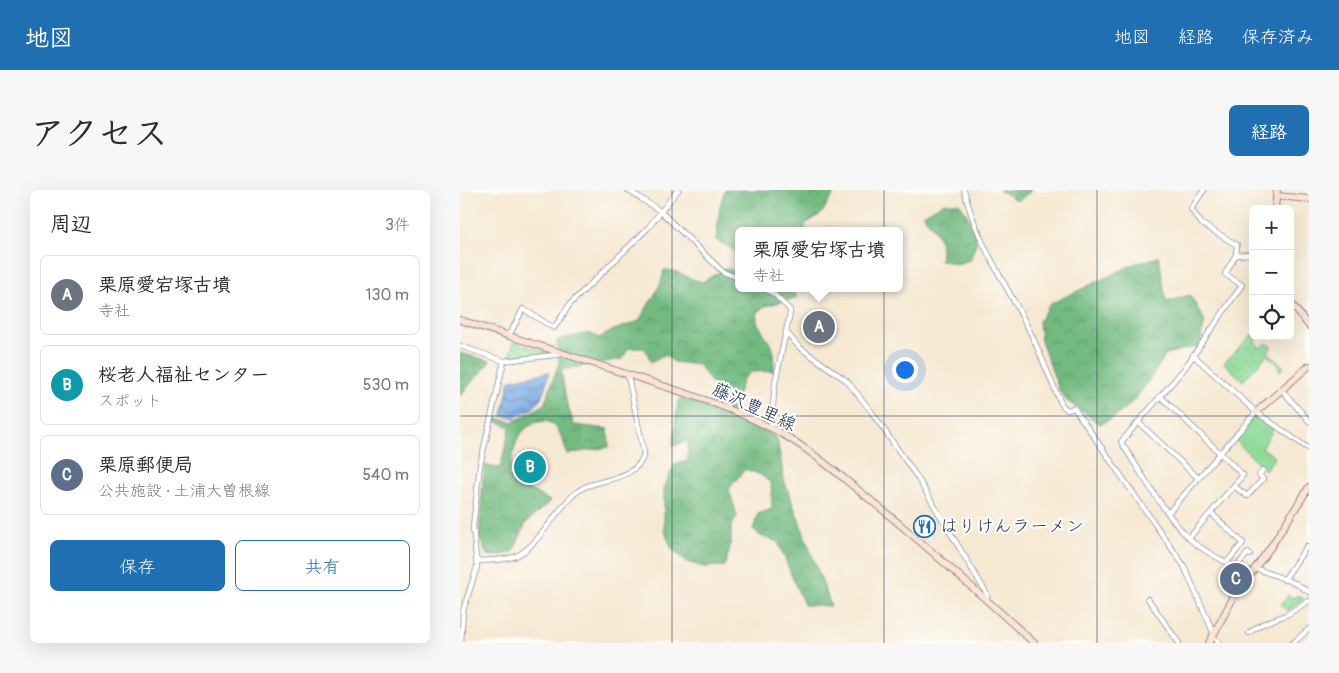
<!DOCTYPE html>
<html lang="ja">
<meta charset="utf-8">
<style>
:root{--surface:#fff;--page:#f7f7f7;--text:#2b2b33;--muted:#7c7c81;--line:#e1e1e2;--accent:#1f6fb2}
body{margin:0;font-family:Pangolin,"Klee One",sans-serif;background:var(--page);color:var(--text)}
.controls{position:absolute;right:15px;top:15px;display:grid;overflow:hidden;border-radius:8px;box-shadow:0 5px 20px #0002}
.controls button{width:45px;height:45px;display:grid;place-items:center;padding:0;border:0;border-bottom:1px solid var(--line);background:var(--surface);color:var(--text);font:25px sans-serif}
.you{position:absolute;left:444px;top:179px;width:18px;height:18px;margin:-12px;border:4px solid #fff;border-radius:50%;background:#1a73e8;box-shadow:0 0 0 8px #1a73e833}
.badge{display:grid;place-items:center;width:32px;height:32px;border-radius:50%;background:var(--accent);color:#fff;font-size:16px;font-weight:700}
.pin{position:absolute;translate:-50% -50%;border:2px solid #fff;box-shadow:0 1px 5px #0006}
.popup{position:absolute;left:275px;top:37px;width:168px;height:65px;box-sizing:border-box;display:grid;place-content:center;border-radius:8px;background:var(--surface);filter:drop-shadow(0 1px 4px #0005);font-size:16px;white-space:nowrap;color:var(--muted)}
.popup b{font-size:19px;color:var(--text)}
.popup::after{content:'';position:absolute;left:50%;top:100%;margin-left:-10px;border:10px solid transparent;border-top-color:var(--surface)}
.list{margin:0;padding:0;list-style:none}
h2{display:flex;justify-content:space-between;align-items:center;height:65px;margin:0;padding:0 20px;font-size:21px}
h2 small{font-size:16px;font-weight:400;color:var(--muted)}
.list li{display:grid;grid-template-columns:32px 1fr auto;gap:15px;align-items:center;box-sizing:border-box;height:80px;margin:0 10px 10px;padding:0 10px;border:1px solid var(--line);border-radius:8px}
.list b{display:block;font-size:19px;white-space:nowrap}
.list p{margin:0;font-size:16px;white-space:nowrap;color:var(--muted)}
.list em{font-size:16px;font-style:normal;color:var(--muted)}
.actions{display:flex;gap:10px;padding:15px 20px}
.actions a{flex:1;padding:11px 0;border:1px solid var(--accent);border-radius:8px;text-align:center;font-size:18px;color:var(--accent)}
.actions .main{background:var(--accent);color:#fff}
.icon{flex:none;width:28px;height:28px;fill:none;stroke:currentColor;stroke-width:2;stroke-linecap:round;stroke-linejoin:round}
.map{position:relative;flex:none;width:849px;height:453px;overflow:hidden;border-radius:8px}
header{display:flex;align-items:center;gap:30px;box-sizing:border-box;height:70px;padding:0 25px;background:var(--accent);color:#fff}
header strong{font-size:24px}
nav{display:flex;gap:28px;margin-inline-start:auto;font-size:18px}
.intro{display:flex;align-items:center;justify-content:space-between;box-sizing:border-box;height:120px;padding:0 30px}
h1{margin:0;font-size:35px}
.button{padding:12px 22px;border-radius:8px;background:var(--accent);color:#fff;font-size:18px;font-weight:700}
main{display:flex;gap:30px;padding:0 30px}
aside{flex:1;background:var(--surface);border-radius:8px;box-shadow:0 5px 20px #0002}
.map>svg:first-child{display:block}
.grass{fill:url(#grass-dots);stroke:#54847b}
.forest{fill:url(#forest-crowns);stroke:#46746f}
.park{fill:#8eda98;stroke:#54847b}
.water{fill:url(#water-waves);stroke:#4a6ba0}
.lines{fill:none;stroke-linecap:round;stroke-linejoin:round}
.street-casing{stroke:#888c98;stroke-width:6}
.secondary-casing{stroke:#888c98;stroke-width:8}
.street{stroke:#fff;stroke-width:4.5}
.secondary{stroke:#fee3d2;stroke-width:6}
.grid{fill:none;stroke:#1b2f5e;stroke-width:1;stroke-opacity:0.55}
.labels{text-anchor:middle;dominant-baseline:central;stroke-width:4.5;stroke-linejoin:round;paint-order:stroke}
.street-label{font-size:18px;fill:#1b2f5e;stroke:#fdfcf7}
.poi-label{font-size:18px;fill:#1b2f5e;stroke:#fdfcf7;text-anchor:start}
</style>
<header>
<strong>地図</strong>
<nav><a>地図</a><a>経路</a><a>保存済み</a></nav>
</header>
<div class="intro"><h1>アクセス</h1><a class="button">経路</a></div>
<main>
<aside>
<h2>周辺<small>3件</small></h2>
<ul class="list">
<li><span class="badge" style="background:#6b7280">A</span><div><b>栗原愛宕塚古墳</b><p>寺社</p></div><em>130 m</em></li>
<li><span class="badge" style="background:#0f9aa8">B</span><div><b>桜老人福祉センター</b><p>スポット</p></div><em>530 m</em></li>
<li><span class="badge" style="background:#5c6f8a">C</span><div><b>栗原郵便局</b><p>公共施設 · 土浦大曽根線</p></div><em>540 m</em></li>
</ul>
<div class="actions"><a class="main">保存</a><a>共有</a></div>
</aside>
<div class="map">
<svg width="849" height="453" viewBox="0 0 849 453">
<defs>
<pattern id="grass-dots" width="8" height="8" patternUnits="userSpaceOnUse" patternTransform="scale(1.25)"><rect width="8" height="8" fill="#8eda98"/><path d="M2 2h.1M6 6h.1" fill="none" stroke="#7abb85" stroke-width="1.8" stroke-linecap="round"/></pattern>
<pattern id="forest-crowns" width="20" height="18" patternUnits="userSpaceOnUse" patternTransform="scale(1.25)"><rect width="20" height="18" fill="#72ba80"/><path d="M2 6a3 3 0 1 1 6 0M12 15a3 3 0 1 1 6 0" fill="none" stroke="#5d986c"/></pattern>
<pattern id="water-waves" width="16" height="10" patternUnits="userSpaceOnUse" patternTransform="scale(1.25)"><rect width="16" height="10" fill="#78a7e2"/><path d="M0 5q4-4 8 0t8 0" fill="none" stroke="#6288ba"/></pattern>
</defs>
<rect width="100%" height="100%" fill="#fdfcf7"/>
<filter id="ink" filterUnits="userSpaceOnUse"><feTurbulence type="fractalNoise" baseFrequency=".02" numOctaves="2"/><feDisplacementMap in="SourceGraphic" scale="10" xChannelSelector="R" yChannelSelector="G"/><feConvolveMatrix kernelMatrix="1 2 1 2 8 2 1 2 1" color-interpolation-filters="sRGB"/></filter>
<filter id="wash" filterUnits="userSpaceOnUse"><feTurbulence type="fractalNoise" baseFrequency=".0096" numOctaves="4" result="noise"/><feDisplacementMap in="SourceGraphic" scale="20" xChannelSelector="R" yChannelSelector="G"/><feGaussianBlur stdDeviation="1.12" result="paint"/><feColorMatrix in="noise" values="0 0 0 0 0 0 0 0 0 0 0 0 0 0 0 0 0 1.4 0 .05"/><feComposite in="paint" operator="in"/></filter>
<g filter="url(#wash)">
<rect width="100%" height="100%" fill="#f6e8d2"/>
<g class="grass">
<polygon points="793,144 793,146 799,146 795,152 801,158 807,153 812,157 808,162 824,177 820,181 818,178 820,176 807,165 783,191 764,173"/>
<polygon points="54,152 90,163 48,169"/>
<polygon points="828,405 833,408 838,405 844,409 827,421 821,415"/>
</g>
<g class="forest">
<polygon points="265,0 376,0 361,24 345,34 345,41 279,41 279,63 256,50 260,16"/>
<polygon points="539,0 572,0 558,11"/>
<path d="M484,13H499C506,20 508,32 517,37L516,53L510,70L496,74L480,70C484,49 476,41 463,25Z"/>
<path d="M699,67L706,112L730,105L745,131L739,156L706,164C690,189 670,224 640,234L607,211L600,202L581,151L579,131L590,114L674,74Z"/>
<path d="M265,78L279,83V98H335L336,108L305,116L297,122V132L313,159L314,181L291,182L283,189L271,224L317,248L324,290L371,416L344,415L318,352L300,346L293,339L298,324L312,319L311,293L301,285L285,279L269,299L277,326L271,337V353L265,376L244,377L227,372L212,359L204,340V297L215,274L228,271V251L213,256L218,212L221,208L253,215L257,200L239,175L214,172L205,165L191,172L185,158H169L162,169L101,180L106,210L114,235L148,239L149,257L107,264C103,247 95,223 73,234C67,237 62,241 59,247C53,258 52,273 48,285L66,298L90,311L66,333L53,362L37,366L27,365L19,347L23,289L26,275L40,278L50,237L35,231V228L53,232L84,215L99,173L97,150L129,143L139,148L154,140L179,131C188,113 201,100 204,80C218,79 229,90 243,92Z"/>
<polygon points="0,163 30,171 0,206"/>
</g>
<polygon class="park" points="794,226 814,238 802,258 815,267 805,280 775,250"/>
<path class="water" d="M89,182C86,194 83,210 73,218C67,222 61,222 56,228L42,226L50,190Z"/>
</g>
<g filter="url(#ink)">
<g class="lines">
<defs>
<g id="street">
<polyline points="168,0 200,21 263,82 279,88"/>
<path d="M504,0C518,55 542,86 566,134C580,160 589,188 602,215L607,220L614,218L724,376L754,444"/>
<polyline points="744,0 731,19 742,34 777,55 776,65"/>
<polyline points="303,98 314,104 330,120 330,123 315,193 311,238"/>
<polyline points="327,143 339,157 387,191 411,221 457,287 527,404 527,410"/>
<polyline points="47,144 51,142 63,119 94,138 110,114 188,38 218,0"/>
<polyline points="0,156 44,171 103,164"/>
<polyline points="733,165 796,222 849,259"/>
<polyline points="821,199 849,231"/>
<polyline points="700,206 783,285 729,348"/>
<polyline points="678,232 738,288"/>
<polyline points="774,296 787,306 803,289 799,285 803,280"/>
<polyline points="709,322 796,222"/>
<polyline points="751,323 783,353 767,372"/>
<path d="M17,371C29,370 45,371 56,366C83,354 101,306 127,296C146,289 180,287 184,263L168,186"/>
<polyline points="776,377 788,363 790,365"/>
<polyline points="795,378 835,393 849,402"/>
<path d="M790,384C773,376 747,363 733,352C707,329 681,282 661,252L724,179L782,95L765,84L776,65L793,64"/>
<polyline points="824,390 847,356"/>
<polyline points="688,409 719,453"/>
<polyline points="789,443 802,434 826,425 849,411"/>
<polyline points="753,446 759,453"/>
<polyline points="1,453 3,421 17,377 13,337 20,275 44,171"/>
<polyline points="833,453 849,439"/>
</g>
<g id="secondary">
<polyline points="816,6 849,9"/>
<polyline points="815,19 817,0"/>
<polyline points="830,112 849,136"/>
<path d="M0,130L228,204C263,216 297,229 329,248C357,265 382,287 408,308C465,354 519,403 574,453"/>
<polyline points="796,222 849,176"/>
<polyline points="749,453 773,408 810,358 849,297"/>
</g>
</defs>
<use href="#street" class="street-casing"/>
<use href="#secondary" class="secondary-casing"/>
<use href="#street" class="street"/>
<use href="#secondary" class="secondary"/>
</g>
</g>
<path class="grid" d="M212,0V453M424,0V453M637,0V453M0,226H849"/>
<defs>
<symbol id="restaurant-ring" viewBox="-11 -11 22 22"><circle r="9.5" fill="#fdfcf7" stroke="#1f6fb2" stroke-width="1.5"/><path d="M-5-6h1v4h1v-4h1v4h1v-4h1v5L-1.5 .5V6h-2V.5L-5-1ZM5-6V6H3V1.5H1.5Q1.5-4 5-6Z" fill="#1f6fb2"/></symbol>
</defs>
<g fill-rule="evenodd">
<use href="#restaurant-ring" x="452" y="324" width="25" height="25"/>
</g>
<g class="labels">
<g class="street-label">
<text transform="translate(294 217) rotate(25)">藤沢豊里線</text>
</g>
<g class="poi-label">
<text x="480" y="336">はりけんラーメン</text>
</g>
</g>
</svg>
<div class="controls">
<button>+</button>
<button>−</button>
<button><svg class="icon" aria-label="locate" viewBox="0 0 24 24"><circle cx="12" cy="12" r="6"/><path d="M12 2v4M12 18v4M2 12h4M18 12h4"/></svg></button>
</div>
<div class="you"></div>
<div class="pin badge" style="left:359px;top:137px;background:#6b7280">A</div>
<div class="popup"><b>栗原愛宕塚古墳</b>寺社</div>
<div class="pin badge" style="left:70px;top:277px;background:#0f9aa8">B</div>
<div class="pin badge" style="left:776px;top:389px;background:#5c6f8a">C</div>
</div>
</main>
